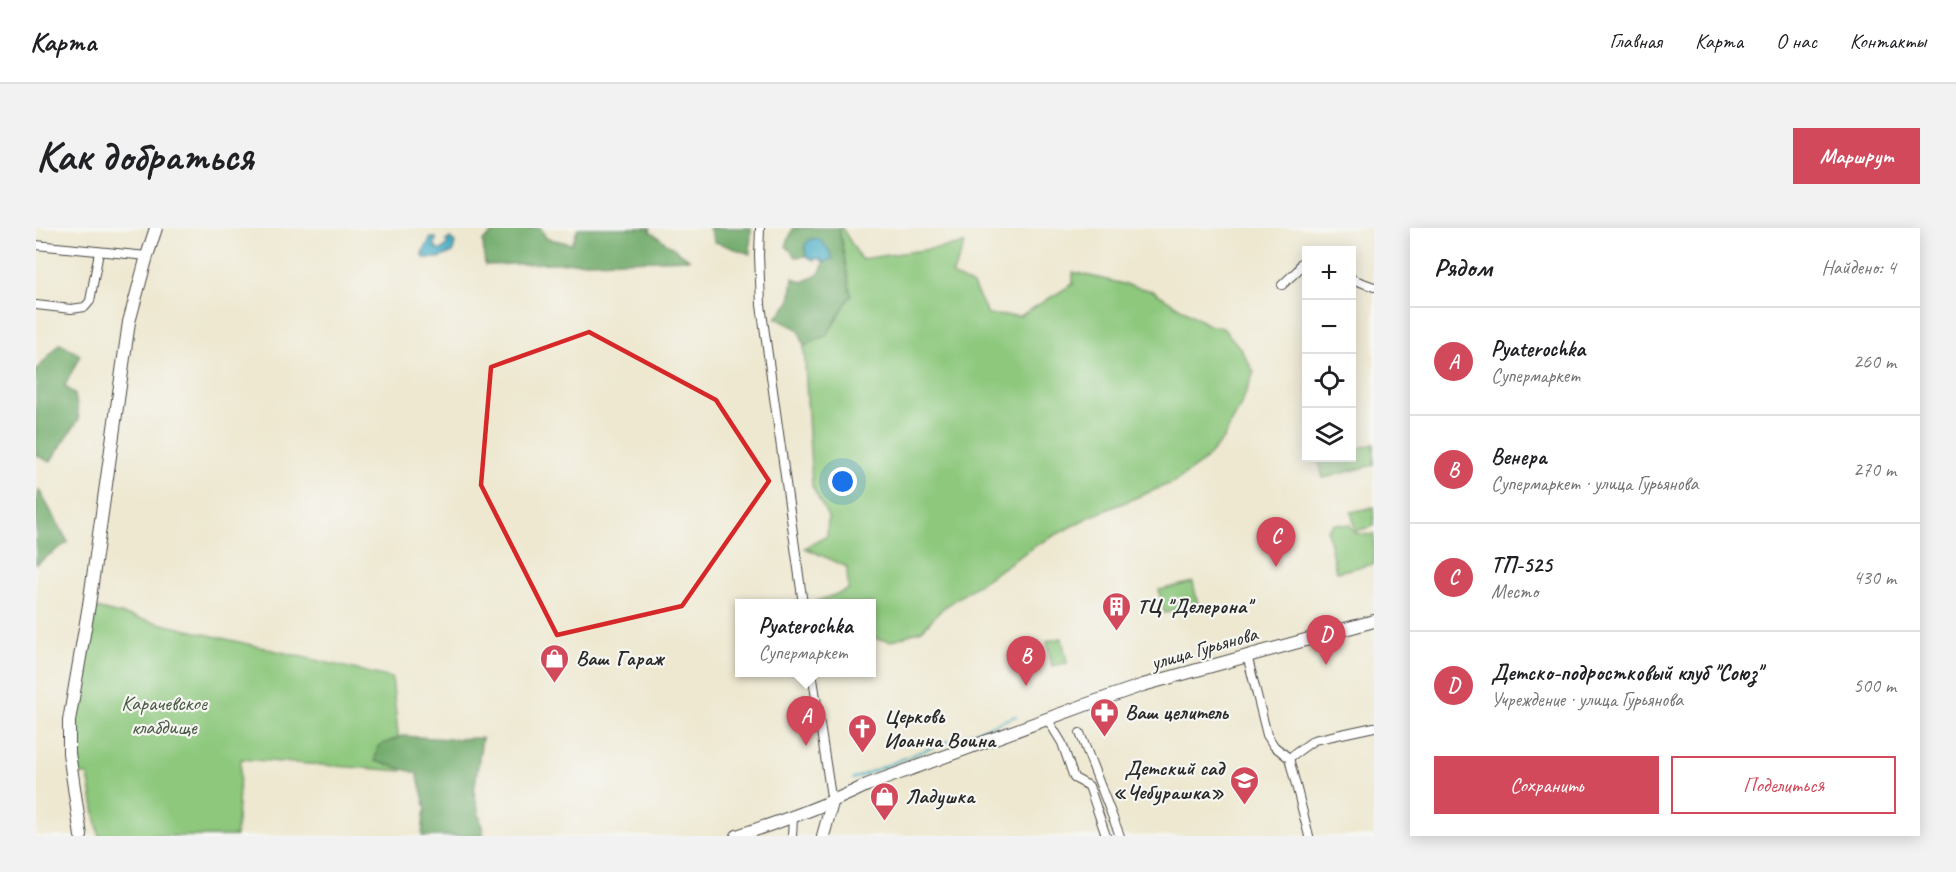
<!DOCTYPE html>
<html lang="ru">
<meta charset="utf-8">
<style>
:root{--surface:#fff;--page:#f2f2f2;--text:#202124;--muted:#757577;--line:#e0e0e0;--accent:#d1495b}
body{margin:0;font-family:Caveat,sans-serif;background:var(--page);color:var(--text)}
.controls{position:absolute;right:18px;top:18px;display:grid;overflow:hidden;border-radius:0px;box-shadow:0 3px 15px #0003}
.controls button{width:54px;height:54px;display:grid;place-items:center;padding:0;border:0;border-bottom:2px solid var(--line);background:var(--surface);color:var(--text);font:30px sans-serif}
.you{position:absolute;left:807px;top:254px;width:21px;height:21px;margin:-15px;border:4px solid #fff;border-radius:50%;background:#1a73e8;box-shadow:0 0 0 9px #1a73e833}
.badge{display:grid;place-items:center;width:39px;height:39px;border-radius:50%;background:var(--accent);color:#fff;font-size:20px;font-weight:700}
.pin{position:absolute;translate:-50% -50px;filter:drop-shadow(0 2px 3px #0008)}
.pin::after{content:'';position:absolute;top:32px;width:21px;height:18px;background:inherit;clip-path:polygon(0 0,100% 0,50% 100%)}
.popup{position:absolute;left:699px;top:371px;width:141px;height:78px;box-sizing:border-box;display:grid;place-content:center;border-radius:0px;background:var(--surface);filter:drop-shadow(0 2px 4px #0005);font-size:20px;white-space:nowrap;color:var(--muted)}
.popup b{font-size:22px;color:var(--text)}
.popup::after{content:'';position:absolute;left:50%;top:100%;margin-left:-12px;border:12px solid transparent;border-top-color:var(--surface)}
.list{margin:0;padding:0;list-style:none}
h2{display:flex;justify-content:space-between;align-items:center;height:78px;margin:0;padding:0 24px;font-size:26px}
h2 small{font-size:20px;font-weight:400;color:var(--muted)}
.list li{display:grid;grid-template-columns:39px 1fr auto;gap:18px;align-items:center;box-sizing:border-box;height:108px;padding:0 24px;border-top:2px solid var(--line)}
.list b{display:block;font-size:22px;white-space:nowrap}
.list p{margin:0;font-size:20px;white-space:nowrap;color:var(--muted)}
.list em{font-size:20px;font-style:normal;color:var(--muted)}
.actions{display:flex;gap:12px;padding:18px 24px}
.actions a{flex:1;padding:14px 0;border:2px solid var(--accent);border-radius:0px;text-align:center;font-size:21px;color:var(--accent)}
.actions .main{background:var(--accent);color:#fff}
.icon{flex:none;width:33px;height:33px;fill:none;stroke:currentColor;stroke-width:2;stroke-linecap:round;stroke-linejoin:round}
.map{position:relative;flex:none;width:1338px;height:608px;overflow:hidden;border-radius:0px}
header{display:flex;align-items:center;gap:36px;box-sizing:border-box;height:84px;padding:0 30px;background:var(--surface);border-bottom:2px solid var(--line)}
header strong{font-size:28px}
nav{display:flex;gap:33px;margin-inline-start:auto;font-size:21px}
.intro{display:flex;align-items:center;justify-content:space-between;box-sizing:border-box;height:144px;padding:0 36px}
h1{margin:0;font-size:42px}
.button{padding:15px 27px;border-radius:0px;background:var(--accent);color:#fff;font-size:21px;font-weight:700}
main{display:flex;gap:36px;padding:0 36px}
aside{flex:1;background:var(--surface);border-radius:0px;box-shadow:0 3px 15px #0003}
.map>svg:first-child{display:block}
.green{fill:#8dc87d;stroke:#5c7a54;stroke-width:1.5}
.forest{fill:#72ac6c;stroke:#4e6c4c;stroke-width:1.5}
.water{fill:#44acc4;stroke:#386c78;stroke-width:1.5}
.lines{fill:none;stroke-linecap:round;stroke-linejoin:round}
.stream{stroke:#44acc4;stroke-width:2}
.street-casing{stroke:#484744;stroke-width:10}
.secondary-casing{stroke:#484744;stroke-width:14}
.street{stroke:#fff;stroke-width:8}
.secondary{stroke:#fff;stroke-width:12}
.marked{fill:none;stroke:#d62828;stroke-width:4.5;stroke-linejoin:round}
.labels{text-anchor:middle;dominant-baseline:central;stroke-width:4.5;stroke-linejoin:round;paint-order:stroke}
.poi-label{font-size:21px;font-weight:bold;fill:#2b2b2b;stroke:#f6f6f2;text-anchor:start}
.street-label{font-size:21px;fill:#2b2b2b;stroke:#f6f6f2}
.park-label{font-size:21px;fill:#485a44;stroke:#f6f6f2}
</style>
<header>
<strong>Карта</strong>
<nav><a>Главная</a><a>Карта</a><a>О нас</a><a>Контакты</a></nav>
</header>
<div class="intro"><h1>Как добраться</h1><a class="button">Маршрут</a></div>
<main>
<div class="map">
<svg width="1338" height="608" viewBox="0 0 1338 608">
<rect width="100%" height="100%" fill="#f6f6f2"/>
<filter id="ink" filterUnits="userSpaceOnUse"><feTurbulence type="fractalNoise" baseFrequency=".0167" numOctaves="2"/><feDisplacementMap in="SourceGraphic" scale="12" xChannelSelector="R" yChannelSelector="G"/><feConvolveMatrix kernelMatrix="1 2 1 2 8 2 1 2 1" color-interpolation-filters="sRGB"/></filter>
<filter id="wash" filterUnits="userSpaceOnUse"><feTurbulence type="fractalNoise" baseFrequency=".008" numOctaves="4" result="noise"/><feDisplacementMap in="SourceGraphic" scale="24" xChannelSelector="R" yChannelSelector="G"/><feGaussianBlur stdDeviation="1.35" result="paint"/><feColorMatrix in="noise" values="0 0 0 0 0 0 0 0 0 0 0 0 0 0 0 0 0 1.4 0 .05"/><feComposite in="paint" operator="in"/></filter>
<g filter="url(#wash)">
<rect width="100%" height="100%" fill="#eee8d0"/>
<g class="green">
<polygon points="803,0 806,0 825,31 929,16 916,47 937,57 952,87 984,88 1037,56 1037,44 1117,63 1172,97 1187,100 1204,120 1218,144 1204,179 1187,211 1167,234 1140,253 1051,290 999,318 906,381 886,402 855,413 836,410 836,376 781,375 781,373 812,362 811,339 769,320 791,308 792,289 776,258 768,118 791,107 815,67"/>
<polygon points="1338,216 1338,237 1287,250 1282,230 1316,230 1316,222"/>
<polygon points="1338,279 1338,298 1320,303 1315,284"/>
<polygon points="1298,296 1314,297 1319,305 1335,307 1338,305 1338,336 1300,344 1291,302"/>
<polygon points="1157,354 1162,377 1128,385 1123,362"/>
<polygon points="59,380 356,450 366,543 205,531 200,608 63,608 52,547 41,546 37,514 42,469"/>
<polygon points="1026,410 1031,435 1016,438 1011,413"/>
</g>
<g class="forest">
<polygon points="463,0 505,0 510,10 536,16 542,0 615,0 614,3 653,31 449,37 447,13"/>
<polygon points="673,0 715,0 714,26 679,14"/>
<polygon points="757,0 803,0 815,67 791,107 768,118 763,102 740,90 754,74 757,50 767,54 783,46 788,35 797,30 769,17 770,28 760,29 750,18"/>
<polygon points="24,115 44,127 29,158 39,167 43,191 14,234 0,227 0,143"/>
<polygon points="3,262 32,314 0,336 0,276"/>
<polygon points="366,508 413,511 446,510 438,564 448,608 386,608 388,586 390,581 381,545 339,533 342,518"/>
</g>
<g class="water">
<polygon points="395,10 400,10 399,19 404,23 412,16 410,13 414,10 419,14 417,24 404,30 388,30 386,25"/>
<polygon points="774,11 784,11 792,21 797,30 788,35 783,30 778,32 770,28 769,17"/>
</g>
<g class="lines">
<polyline class="stream" points="817,551 879,526 980,488"/>
</g>
</g>
<g filter="url(#ink)">
<g class="lines">
<defs>
<g id="street">
<polyline points="724,0 723,27 725,77 767,376"/>
<polyline points="0,17 111,28"/>
<polyline points="1316,51 1338,59"/>
<polyline points="1246,57 1262,42 1265,35 1270,36"/>
<polyline points="0,77 35,81 49,79 54,73 63,24"/>
<polyline points="1211,427 1231,507 1238,518 1253,530 1273,608"/>
<polyline points="776,444 796,575"/>
<polyline points="1012,492 1026,515 1038,550 1053,558 1070,608"/>
<polyline points="1044,505 1084,608"/>
<polyline points="1253,530 1278,512 1338,499"/>
<polyline points="756,608 757,590"/>
</g>
<g id="secondary">
<polyline points="45,608 33,525 33,493 53,377 93,94 111,28 120,0"/>
<path d="M701,608C746,593 789,578 831,557L1052,476L1107,457L1338,393"/>
<polyline points="787,608 796,575"/>
</g>
</defs>
<use href="#street" class="street-casing"/>
<use href="#secondary" class="secondary-casing"/>
<use href="#street" class="street"/>
<use href="#secondary" class="secondary"/>
</g>
</g>
<path class="marked" d="M553,104L680,172L733,253L646,378L521,407L445,257L455,139Z"/>
<defs>
<symbol id="building-pin" viewBox="-11 -11 22 30"><path d="M0 17L-7.5 6A9.5 9.5 0 1 1 7.5 6Z" fill="#d1495b" stroke="#f6f6f2"/><path d="M-4-6H4V6H1V3H-1V6H-4ZM-2.5-4.3h1.7v1.8h-1.7ZM.8-4.3h1.7v1.8H.8ZM-2.5-1h1.7V.8h-1.7ZM.8-1h1.7V.8H.8Z" fill="#fff"/></symbol>
<symbol id="shop-pin" viewBox="-11 -11 22 30"><path d="M0 17L-7.5 6A9.5 9.5 0 1 1 7.5 6Z" fill="#d1495b" stroke="#f6f6f2"/><path d="M-5-2.5h2.3a2.7 3.5 0 0 1 5.4 0H5L5.5 6h-11ZM-1.5-2.5h3a1.5 2.3 0 0 0-3 0Z" fill="#fff"/></symbol>
<symbol id="pharmacy-pin" viewBox="-11 -11 22 30"><path d="M0 17L-7.5 6A9.5 9.5 0 1 1 7.5 6Z" fill="#d1495b" stroke="#f6f6f2"/><path d="M-2-6h4v4h4v4h-4v4h-4v-4h-4v-4h4Z" fill="#fff"/></symbol>
<symbol id="church-pin" viewBox="-11 -11 22 30"><path d="M0 17L-7.5 6A9.5 9.5 0 1 1 7.5 6Z" fill="#d1495b" stroke="#f6f6f2"/><path d="M-1.2-6h2.4v3.5h3.3v2.4h-3.3V6h-2.4V-.1h-3.3v-2.4h3.3Z" fill="#fff"/></symbol>
<symbol id="school-pin" viewBox="-11 -11 22 30"><path d="M0 17L-7.5 6A9.5 9.5 0 1 1 7.5 6Z" fill="#d1495b" stroke="#f6f6f2"/><path d="M0-5L7-2L0 1L-7-2ZM-4 1L0 2.5L4 1V4Q0 6-4 4Z" fill="#fff"/></symbol>
</defs>
<g fill-rule="evenodd">
<use href="#building-pin" x="1064" y="362" width="33" height="45"/>
<use href="#shop-pin" x="502" y="414" width="33" height="45"/>
<use href="#pharmacy-pin" x="1052" y="468" width="33" height="45"/>
<use href="#church-pin" x="810" y="484" width="33" height="45"/>
<use href="#school-pin" x="1192" y="536" width="33" height="45"/>
<use href="#shop-pin" x="832" y="552" width="33" height="45"/>
</g>
<g class="labels">
<g class="poi-label">
<text x="1101" y="378">ТЦ "Делерона"</text>
<text x="540" y="430">Ваш Гараж</text>
<text x="1089" y="484">Ваш целитель</text>
<text x="848" y="488">Церковь<tspan x="848" dy="24">Иоанна Воина</tspan></text>
<text x="1188" y="540" text-anchor="end">Детский сад<tspan x="1188" dy="24">«Чебурашка»</tspan></text>
<text x="869" y="568">Ладушка</text>
</g>
<g class="street-label">
<text transform="translate(1168 420) rotate(-16)">улица Гурьянова</text>
</g>
<g class="park-label">
<text x="128" y="475">Карачевское<tspan x="128" dy="24">клабдище</tspan></text>
</g>
</g>
</svg>
<div class="controls">
<button>+</button>
<button>−</button>
<button><svg class="icon" aria-label="locate" viewBox="0 0 24 24"><circle cx="12" cy="12" r="6"/><path d="M12 2v4M12 18v4M2 12h4M18 12h4"/></svg></button>
<button><svg class="icon" aria-label="layers" viewBox="0 0 24 24"><path d="M12 4l9 5-9 5-9-5zM3 14l9 5 9-5"/></svg></button>
</div>
<div class="you"></div>
<div class="pin badge" style="left:770px;top:518px">A</div>
<div class="popup"><b>Pyaterochka</b>Супермаркет</div>
<div class="pin badge" style="left:990px;top:458px">B</div>
<div class="pin badge" style="left:1240px;top:339px">C</div>
<div class="pin badge" style="left:1290px;top:437px">D</div>
</div>
<aside>
<h2>Рядом<small>Найдено: 4</small></h2>
<ul class="list">
<li><span class="badge">A</span><div><b>Pyaterochka</b><p>Супермаркет</p></div><em>260 m</em></li>
<li><span class="badge">B</span><div><b>Венера</b><p>Супермаркет · улица Гурьянова</p></div><em>270 m</em></li>
<li><span class="badge">C</span><div><b>ТП-525</b><p>Место</p></div><em>430 m</em></li>
<li><span class="badge">D</span><div><b>Детско-подростковый клуб &quot;Союз&quot;</b><p>Учреждение · улица Гурьянова</p></div><em>500 m</em></li>
</ul>
<div class="actions"><a class="main">Сохранить</a><a>Поделиться</a></div>
</aside>
</main>
